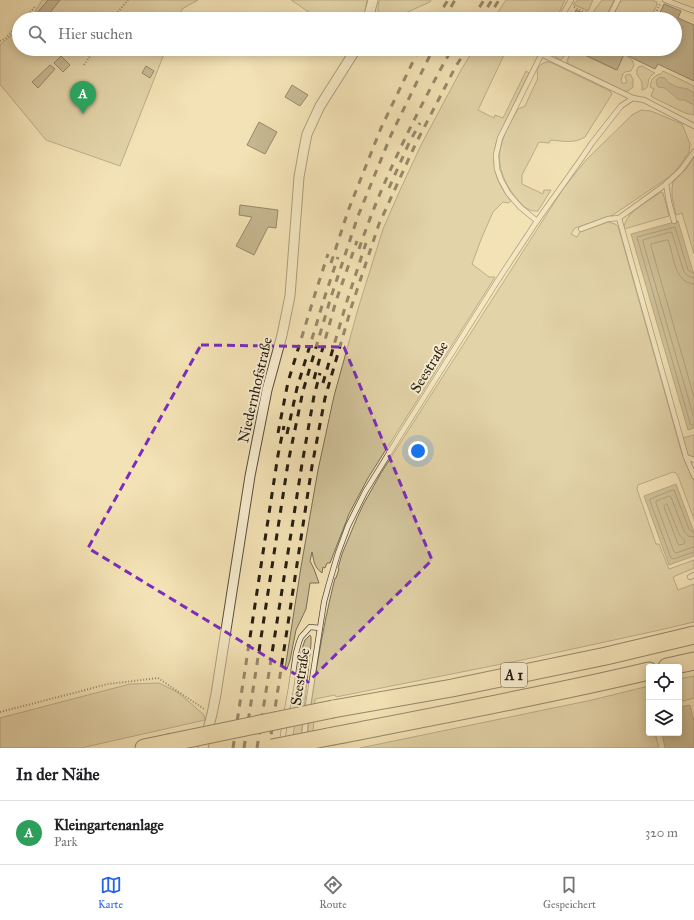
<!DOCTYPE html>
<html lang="de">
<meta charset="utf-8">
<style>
:root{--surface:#fff;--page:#f6f6f6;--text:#202124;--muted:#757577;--line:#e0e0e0;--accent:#2563eb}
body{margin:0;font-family:"IM FELL Great Primer",serif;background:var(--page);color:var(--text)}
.controls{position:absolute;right:12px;bottom:12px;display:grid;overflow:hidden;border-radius:4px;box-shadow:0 2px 10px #0003}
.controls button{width:36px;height:36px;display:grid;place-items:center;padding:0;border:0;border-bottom:1px solid var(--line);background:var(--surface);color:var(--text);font:20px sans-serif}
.you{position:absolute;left:418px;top:451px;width:14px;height:14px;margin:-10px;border:3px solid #fff;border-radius:50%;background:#1a73e8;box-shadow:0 0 0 6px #1a73e833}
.badge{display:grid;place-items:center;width:26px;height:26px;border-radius:50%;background:var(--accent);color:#fff;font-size:13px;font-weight:700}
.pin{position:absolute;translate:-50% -33px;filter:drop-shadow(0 1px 2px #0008)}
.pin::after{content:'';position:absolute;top:21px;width:14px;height:12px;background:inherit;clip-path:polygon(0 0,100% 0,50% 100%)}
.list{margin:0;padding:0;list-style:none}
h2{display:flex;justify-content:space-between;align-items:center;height:52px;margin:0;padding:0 16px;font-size:17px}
h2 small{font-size:13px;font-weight:400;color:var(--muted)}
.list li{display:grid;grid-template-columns:26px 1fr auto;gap:12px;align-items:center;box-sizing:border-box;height:64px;padding:0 16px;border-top:1px solid var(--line)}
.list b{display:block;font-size:15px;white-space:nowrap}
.list p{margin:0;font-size:13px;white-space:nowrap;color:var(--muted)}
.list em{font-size:13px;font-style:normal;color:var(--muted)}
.icon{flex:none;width:22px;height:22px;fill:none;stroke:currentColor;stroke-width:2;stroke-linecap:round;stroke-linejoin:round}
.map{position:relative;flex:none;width:694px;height:748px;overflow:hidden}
.search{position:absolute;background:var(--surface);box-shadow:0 2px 10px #0003;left:12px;right:12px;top:12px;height:44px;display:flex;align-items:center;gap:10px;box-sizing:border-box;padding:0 14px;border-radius:22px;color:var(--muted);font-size:15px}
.sheet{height:116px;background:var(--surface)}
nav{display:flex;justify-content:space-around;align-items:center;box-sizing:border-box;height:56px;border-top:1px solid var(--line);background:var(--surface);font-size:11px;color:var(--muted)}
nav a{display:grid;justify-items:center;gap:2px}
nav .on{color:var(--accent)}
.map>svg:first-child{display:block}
.green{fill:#d0c199;stroke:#7b6f56}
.water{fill:#ad9f7e;stroke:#776b53}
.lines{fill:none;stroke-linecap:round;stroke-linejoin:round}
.shore{stroke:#6a5e48;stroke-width:1}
.building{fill:#918367;stroke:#261d13}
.lane-casing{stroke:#594e3c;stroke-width:6}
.street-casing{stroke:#594e3c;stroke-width:11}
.highway-casing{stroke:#261d13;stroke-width:19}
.path{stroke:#261d13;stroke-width:2;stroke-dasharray:1 2;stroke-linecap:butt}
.lane{stroke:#f7eccf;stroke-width:4.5}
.street{stroke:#f7eccf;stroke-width:9}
.highway{stroke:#f3e2b5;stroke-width:17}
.rail{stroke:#261d13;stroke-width:3;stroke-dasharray:7 7;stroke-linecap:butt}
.highway-bridge-casing{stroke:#261d13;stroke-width:19;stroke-linecap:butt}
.highway-bridge{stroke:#f3e2b5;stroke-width:17}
.marked{fill:none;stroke:#7b2cbf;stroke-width:3;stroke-dasharray:8 5;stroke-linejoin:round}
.labels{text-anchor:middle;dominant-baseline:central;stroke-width:4;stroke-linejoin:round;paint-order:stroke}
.shield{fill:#f7eccf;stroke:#655b4b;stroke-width:1}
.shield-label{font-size:14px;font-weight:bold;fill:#261d13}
.street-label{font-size:15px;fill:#261d13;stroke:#f7eccf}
</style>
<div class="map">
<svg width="694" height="748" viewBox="0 0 694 748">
<rect width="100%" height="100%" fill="#f3e2b5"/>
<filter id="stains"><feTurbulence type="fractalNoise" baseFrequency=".005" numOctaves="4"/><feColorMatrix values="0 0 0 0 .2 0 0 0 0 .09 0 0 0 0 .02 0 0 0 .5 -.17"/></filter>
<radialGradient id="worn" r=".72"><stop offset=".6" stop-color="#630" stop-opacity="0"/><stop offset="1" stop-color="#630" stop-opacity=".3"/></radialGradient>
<g class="green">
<polygon points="42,0 198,0 182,9 178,19 31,19"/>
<polygon points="291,0 367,0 365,13 362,19 319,19"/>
<polygon points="380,0 431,0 430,2 392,19 377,19 379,1"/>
<polygon points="506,0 565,0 556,19 548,19 535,13 533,17 535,19 493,19"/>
<polygon points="578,0 593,0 588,11 573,4"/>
<polygon points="602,0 614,0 606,17 602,15 601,18 592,14 596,8"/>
<polygon points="623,0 652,0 657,2 657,5 650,19 611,19 619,3"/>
<polygon points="19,29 19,49 166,49 120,166 46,140 3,88 0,85 0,45"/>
<path d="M474,49H498L504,55L478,110L494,118L495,115L503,118L526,71L529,73L498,137C489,162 495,181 511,201L508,203L503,202L493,212L482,237L472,264L489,277H495L368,478L349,514L330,563H327L325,568L323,567L322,573C313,566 314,560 312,552L310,561L314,569L319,583H310L306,609L296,630L290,660L287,669H285L301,567L318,470L334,396L358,309L383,229L401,188L421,145L461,70Z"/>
<path d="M552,49H564L566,50L563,58L560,60C556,58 553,54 552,49Z"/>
<polygon points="572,49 616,70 624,54 632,60 634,65 631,71 625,72 623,74 621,80 623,84 627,82 625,77 626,75 630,74 633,79 633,87 628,91 624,91 567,63 567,61"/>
<path d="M546,62H550L610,91L612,94L585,137C574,144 563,141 551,140L549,143L539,142L522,175V184L543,194L544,190H551L538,211C529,212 523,206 518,200C504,184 495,163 502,143C505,131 512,120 518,109L525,106L537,80C539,71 533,68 546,62Z"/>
<path d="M642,66L655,73C654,73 650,77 650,77C646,83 651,88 642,90C642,88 642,86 642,83C640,76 634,76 638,67Z"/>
<polygon points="663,71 694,86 694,115 685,113 652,97 651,95 654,89 650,87 652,79 657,75 661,74"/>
<path d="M641,110L651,111L682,124L690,144L689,152L683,161L673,174L666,179L613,215L575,228L571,234L577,237L580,232L608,222L615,224L618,226L682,454L688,468L694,481V519L678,476L676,473L673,472L638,485L637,489L656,544H659L669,569L694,560V568L673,577L678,590L694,584V622L660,630L522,660L336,697L335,695L315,699L312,748H306C312,691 321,634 335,578H336L339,569L338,568L342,554L357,518L363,505L381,473L529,242L563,189L586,160L632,115Z"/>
<polygon points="694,157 694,254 682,213 676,215 672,197 672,188 673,182 686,169"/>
<path d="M661,192L663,193L669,216L624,229C624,212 649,201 661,192Z"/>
<polygon points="694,435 694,458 687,454 683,438"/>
<polygon points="310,635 311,637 311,644 300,748 291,748 303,673 298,672 299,658 305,640"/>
<polygon points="694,676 694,698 679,702 679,679"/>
<polygon points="159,683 179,693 204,715 205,720 81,748 0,748 0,718 130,684"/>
<polygon points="649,686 649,733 655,733 659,748 360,748 592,700"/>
</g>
<g class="water">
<polygon points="660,77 665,78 669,83 677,87 688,89 694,93 694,105 684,100 679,100 665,88 658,87 657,85 656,82 657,79"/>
<polygon points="678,221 694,275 694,428 688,430 631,234"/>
<polygon points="676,484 694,532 694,556 669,565 644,496"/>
<polygon points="690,705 694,721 694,748 665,748 662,733 679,733 679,707"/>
</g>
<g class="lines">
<g class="shore">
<polyline points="694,273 691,272 688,270 675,227 637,237 690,423 691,425 694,425"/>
<polyline points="694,278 688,276 684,272 672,233 670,232 643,240 643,242 694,418"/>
<path d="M694,284C674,283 674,255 668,240H666L651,244V246L694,397"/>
<polygon points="667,504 679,534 685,541 684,544 679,545 678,544 664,507 665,505"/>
<polyline points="694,532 691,531 689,529 674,490 672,490 650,499 650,501 671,558 673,559 694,552"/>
<polyline points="694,537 688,536 684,531 671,497 669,496 656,501 656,503 674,552 676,553 690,548 694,547"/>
</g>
</g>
<g class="building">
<polygon points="48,0 60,0 45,19 32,19"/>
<polygon points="664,4 681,11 678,18 694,25 694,81 658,64 655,69 624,54 617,70 572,49 675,49 675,19 657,19"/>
<polygon points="576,10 596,19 571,19"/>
<polygon points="61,56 70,65 63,72 54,63"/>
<polygon points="50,65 55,69 38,88 32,82"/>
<polygon points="146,66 154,71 150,78 142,73"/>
<polygon points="292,85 308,95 300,106 285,97"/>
<polygon points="259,122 277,132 265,154 247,145"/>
<polygon points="240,205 278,210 276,228 268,227 254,255 236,246 252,217 239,215"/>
</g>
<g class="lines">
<defs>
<g id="lane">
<polyline points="665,0 694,11"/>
<polyline points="560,19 571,0"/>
<polyline points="608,19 618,0"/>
<polyline points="541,54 633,98"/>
<polyline points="694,152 681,170 666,184 619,218 686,457 694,476"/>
<polyline points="666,184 669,202 674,221"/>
<polyline points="537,221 520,207 508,193 501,180 497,169 496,155 500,138 544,49"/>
<polyline points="581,229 608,219 619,218"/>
<polyline points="686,457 694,460"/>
<polyline points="690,577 694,575"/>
<polyline points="307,712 324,602 328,587 338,553 348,526 365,492 404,429 498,280 537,221 579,162 592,143 621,106 633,98 644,100 694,126"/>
<polyline points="286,715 291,688 296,653 299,642 301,637 310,627 320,628"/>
<polyline points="304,737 306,719"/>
<polyline points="282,742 285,722"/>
</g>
<g id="street">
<polyline points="368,19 373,0"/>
<polyline points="203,748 212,714 216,694 250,476 267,390 282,335 290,296 299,177 304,149 307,134 320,106 356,49"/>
</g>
<g id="highway">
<polyline points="667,667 694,661"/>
<polyline points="333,709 452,688 606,656 694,635"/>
<path d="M328,737C436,716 543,696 649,671"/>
<polyline points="144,748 168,743"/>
</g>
</defs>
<use href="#lane" class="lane-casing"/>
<use href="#street" class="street-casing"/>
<use href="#highway" class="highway-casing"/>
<g class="path">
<polyline points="574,7 599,19"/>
<polyline points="24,19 35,7"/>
<polyline points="112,19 128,0"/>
<polyline points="653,19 660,4"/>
<polyline points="0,41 5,39 19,24"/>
<polyline points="84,65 95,49"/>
<polyline points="0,712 108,684 158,678 204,709"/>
</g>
<use href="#lane" class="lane"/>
<use href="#street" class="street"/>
<use href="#highway" class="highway"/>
<g class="rail">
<polyline points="436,19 448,0"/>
<polyline points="444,19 455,0"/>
<polyline points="472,19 484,0"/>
<polyline points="480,19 492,0"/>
<polyline points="487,19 499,0"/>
<polyline points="389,188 409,143 420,123"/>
<path d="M359,249C381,184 412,122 445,61L452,49"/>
<polyline points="331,263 348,211 381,128 419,49"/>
<polyline points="314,379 336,301 357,241"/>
<polyline points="323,383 346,304 366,243"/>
<polyline points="278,433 288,382 315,294 328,254"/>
<polyline points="287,434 297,388 325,296 338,257"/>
<polyline points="233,748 278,455 284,426"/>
<polyline points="244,748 288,463 303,391 331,297 358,216 391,135 433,49"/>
<polyline points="257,748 302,464 314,396 320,373"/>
<polyline points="269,748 312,466 325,398 352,305 379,224 416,143 456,66 467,49"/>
</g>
<defs>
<g id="highway-bridge">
<polyline points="168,743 333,709"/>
<polyline points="272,748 328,737"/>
</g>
</defs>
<use href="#highway-bridge" class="highway-bridge-casing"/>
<use href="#highway-bridge" class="highway-bridge"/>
</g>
<path d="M0 0H694V748H0ZM201,345L344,347L432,560L308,682L88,548Z" fill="#f3e2b5" fill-opacity=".55" fill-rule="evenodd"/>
<path class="marked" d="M201,345L344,347L432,560L308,682L88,548Z"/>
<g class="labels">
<rect class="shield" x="501" y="663" width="26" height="24" rx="3"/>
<g class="shield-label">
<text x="514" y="675">A 1</text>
</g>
<g class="street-label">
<text transform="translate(429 367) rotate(-58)">Seestraße</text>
<text transform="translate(255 390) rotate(-77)">Niedernhofstraße</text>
<text transform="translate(300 677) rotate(-81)">Seestraße</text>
</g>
</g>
<rect width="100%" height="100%" filter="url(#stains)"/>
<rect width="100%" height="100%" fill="url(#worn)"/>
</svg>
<div class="controls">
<button><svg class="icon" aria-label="locate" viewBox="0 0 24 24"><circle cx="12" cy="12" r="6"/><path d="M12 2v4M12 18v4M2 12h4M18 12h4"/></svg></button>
<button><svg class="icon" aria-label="layers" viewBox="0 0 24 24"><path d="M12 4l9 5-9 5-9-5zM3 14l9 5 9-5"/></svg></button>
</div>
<div class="you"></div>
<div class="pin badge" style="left:83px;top:114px;background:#2e9e5b">A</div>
<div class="search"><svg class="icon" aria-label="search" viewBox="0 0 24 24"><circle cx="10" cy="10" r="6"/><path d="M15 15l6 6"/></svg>Hier suchen</div>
</div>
<section class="sheet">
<h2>In der Nähe<small></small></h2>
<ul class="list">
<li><span class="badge" style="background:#2e9e5b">A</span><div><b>Kleingartenanlage</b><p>Park</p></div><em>320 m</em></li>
</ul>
</section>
<nav>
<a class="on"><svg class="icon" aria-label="map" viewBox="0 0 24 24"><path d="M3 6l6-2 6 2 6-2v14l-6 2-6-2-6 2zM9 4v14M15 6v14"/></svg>Karte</a>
<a><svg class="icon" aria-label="directions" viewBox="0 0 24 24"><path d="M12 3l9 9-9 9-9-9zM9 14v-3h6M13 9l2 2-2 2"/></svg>Route</a>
<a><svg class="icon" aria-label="saved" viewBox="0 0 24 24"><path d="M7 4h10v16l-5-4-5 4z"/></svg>Gespeichert</a>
</nav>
